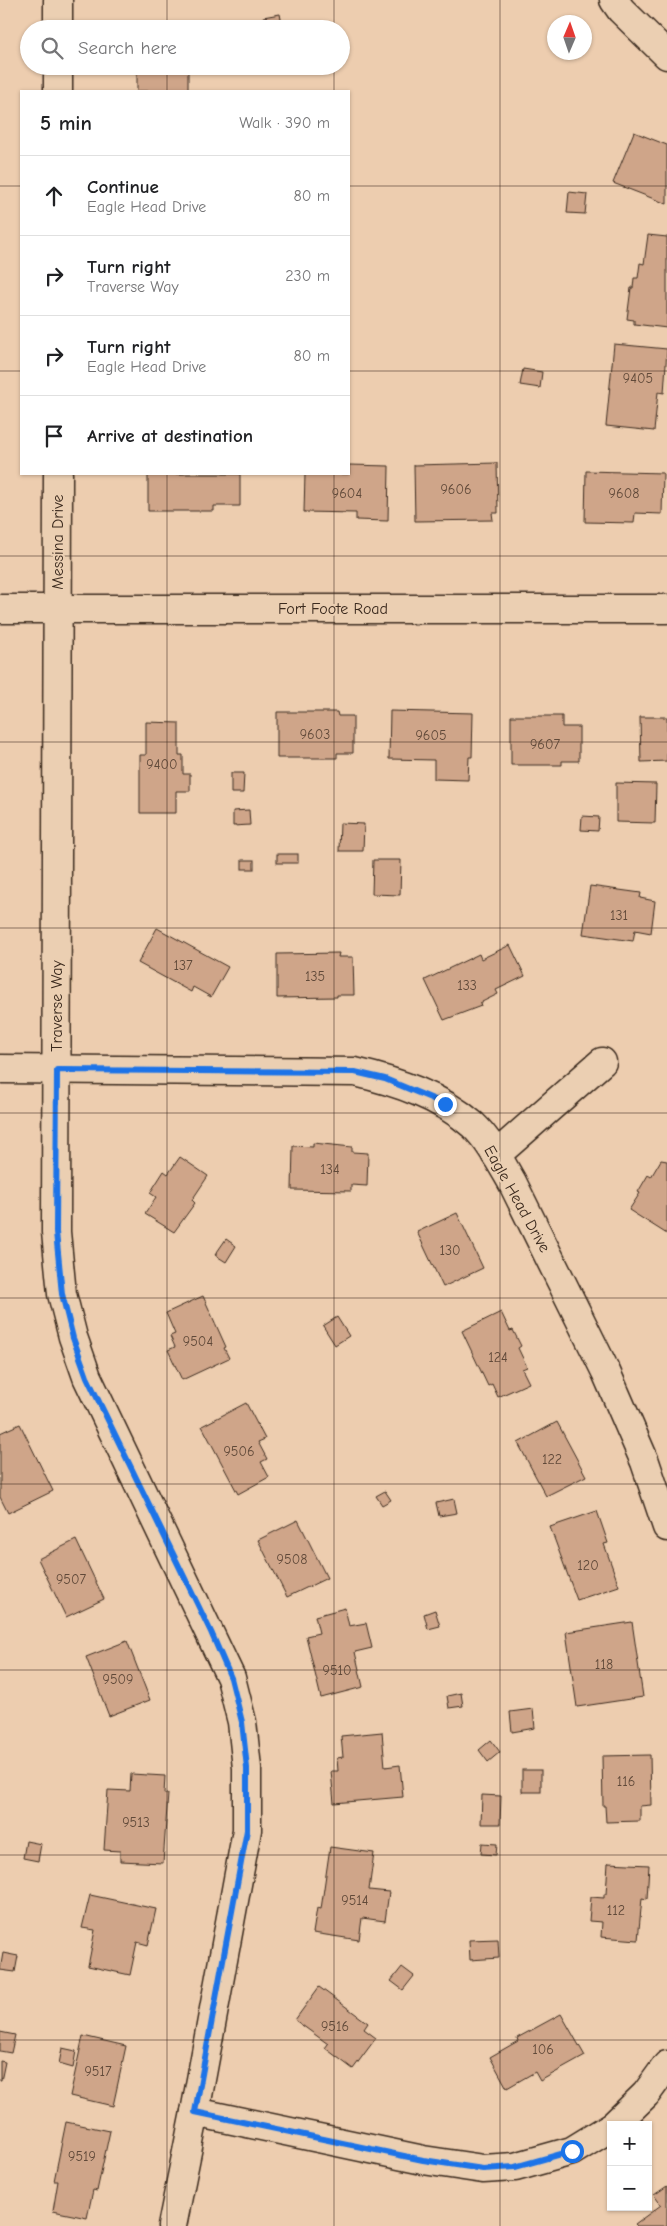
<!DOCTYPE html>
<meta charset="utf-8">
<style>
:root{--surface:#fff;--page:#f6f6f6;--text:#202124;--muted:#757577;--line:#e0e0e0}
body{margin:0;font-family:"Comic Neue",sans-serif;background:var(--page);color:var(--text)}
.controls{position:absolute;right:15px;bottom:15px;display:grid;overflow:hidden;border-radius:0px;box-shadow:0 1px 4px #0004}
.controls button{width:45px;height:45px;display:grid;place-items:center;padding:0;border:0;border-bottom:1px solid var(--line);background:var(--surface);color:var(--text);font:25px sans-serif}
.compass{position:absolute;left:547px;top:15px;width:45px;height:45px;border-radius:50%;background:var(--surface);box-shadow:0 1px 4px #0004;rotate:2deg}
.stop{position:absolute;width:15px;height:15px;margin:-11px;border:4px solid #1a73e8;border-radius:50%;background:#fff}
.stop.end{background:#1a73e8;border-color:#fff;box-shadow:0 1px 5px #0008}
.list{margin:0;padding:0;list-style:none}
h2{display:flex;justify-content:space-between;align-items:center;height:65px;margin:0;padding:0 20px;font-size:21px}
h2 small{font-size:16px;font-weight:400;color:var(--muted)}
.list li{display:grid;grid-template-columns:32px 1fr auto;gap:15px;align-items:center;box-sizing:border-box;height:80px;padding:0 20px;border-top:1px solid var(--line)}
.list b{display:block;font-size:19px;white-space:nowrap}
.list p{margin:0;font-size:16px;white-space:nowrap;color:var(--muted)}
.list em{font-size:16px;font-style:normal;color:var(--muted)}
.icon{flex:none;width:28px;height:28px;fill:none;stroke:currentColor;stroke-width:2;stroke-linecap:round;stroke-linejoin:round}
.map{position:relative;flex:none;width:667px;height:2226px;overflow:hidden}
.search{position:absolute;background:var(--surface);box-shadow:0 1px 4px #0004;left:20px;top:20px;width:330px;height:55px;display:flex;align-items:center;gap:12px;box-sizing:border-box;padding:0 18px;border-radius:28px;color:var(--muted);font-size:19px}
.panel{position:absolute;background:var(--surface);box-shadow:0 1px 4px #0004;left:20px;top:90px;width:330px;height:385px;border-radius:0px}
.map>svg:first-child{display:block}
.building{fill:#cfa589;stroke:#3b2a1e}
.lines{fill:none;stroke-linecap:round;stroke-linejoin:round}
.minor-casing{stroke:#3b2a1e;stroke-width:31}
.minor{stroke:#ebcfb2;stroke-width:28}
.route{stroke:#1a73e8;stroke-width:6}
.grid{fill:none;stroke:#3b2a1e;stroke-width:1;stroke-opacity:0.55}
.labels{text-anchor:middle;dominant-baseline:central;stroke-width:4.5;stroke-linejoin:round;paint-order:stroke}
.number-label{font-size:14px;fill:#604939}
.street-label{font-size:16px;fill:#3b2a1e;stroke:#ebcfb2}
</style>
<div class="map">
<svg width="667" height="2226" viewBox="0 0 667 2226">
<rect width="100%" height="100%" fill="#edcdaf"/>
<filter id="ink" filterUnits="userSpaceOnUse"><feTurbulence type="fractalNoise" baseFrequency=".02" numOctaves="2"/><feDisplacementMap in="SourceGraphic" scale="10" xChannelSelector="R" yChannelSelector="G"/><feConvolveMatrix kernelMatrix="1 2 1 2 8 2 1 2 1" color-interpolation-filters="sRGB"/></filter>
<g filter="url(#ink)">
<g class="building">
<polygon points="280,14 283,29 265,29 263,17"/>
<rect x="149" y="27" width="39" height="2"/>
<rect x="137" y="66" width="51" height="25"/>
<polygon points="634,132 667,145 667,204 613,183"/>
<polygon points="569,192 587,194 585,214 567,213"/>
<polygon points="648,235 667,237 667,328 634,324 634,320 627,319 631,288 633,288 634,278 638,278 640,263 644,264"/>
<polygon points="614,344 667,349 664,393 658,392 654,431 606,426"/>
<polygon points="523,369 542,372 540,388 520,385"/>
<polygon points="497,463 498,513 492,513 493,520 415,521 414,465"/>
<polygon points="349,465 389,466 388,521 356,520 356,513 304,512 305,474 349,474"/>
<polygon points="586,471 663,473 662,514 635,513 634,523 585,522"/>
<polygon points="148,474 240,474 240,506 214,506 214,511 148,511"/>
<polygon points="390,711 473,713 472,757 469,757 468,780 434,779 434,760 389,759"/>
<polygon points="277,712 337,712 338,716 353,716 353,753 337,753 337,758 277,758"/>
<polygon points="511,716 562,716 562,727 579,727 579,761 562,761 562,765 511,765"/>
<polygon points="640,717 667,717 667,761 641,762"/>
<polygon points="146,722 179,723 179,755 183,755 183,774 190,774 190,791 176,791 176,813 140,813 140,755 146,755"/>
<polygon points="231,773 244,773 243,793 231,793"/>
<polygon points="616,783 656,784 655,823 616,822"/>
<polygon points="249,810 250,825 233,826 233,811"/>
<polygon points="582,816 599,817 598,831 581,830"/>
<polygon points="340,823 364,824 363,851 339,851"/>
<rect x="277" y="854" width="21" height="9"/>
<rect x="242" y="860" width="12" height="9"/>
<polygon points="373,860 401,860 400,895 372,894"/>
<polygon points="590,886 641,893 640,898 655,901 651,933 635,930 633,941 583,934"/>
<polygon points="157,928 228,967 211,997 193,987 191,992 138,963"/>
<polygon points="510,945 525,976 496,990 498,994 480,1003 481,1006 444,1020 425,980 479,954 481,959"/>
<polygon points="339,953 338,957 353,957 354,995 337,995 337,997 277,998 277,954"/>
<polygon points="313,1143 352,1147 352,1152 368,1153 367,1186 351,1185 351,1191 292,1190 293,1146 313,1147"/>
<polygon points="180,1157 208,1176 192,1200 195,1203 174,1232 145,1214 156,1197 150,1193 164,1171 168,1174"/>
<polygon points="661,1160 667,1161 667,1234 629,1210 640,1193 638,1192 648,1175 651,1177"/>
<polygon points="457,1213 483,1268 443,1287 417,1232"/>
<polygon points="226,1239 236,1246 226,1262 215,1255"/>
<polygon points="203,1296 226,1347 224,1348 229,1358 182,1380 168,1350 175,1347 170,1336 175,1334 166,1313"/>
<polygon points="501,1312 510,1331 513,1330 521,1346 518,1348 527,1367 522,1369 529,1383 498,1397 492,1384 488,1386 462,1331"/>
<polygon points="337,1317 349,1336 335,1345 323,1326"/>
<polygon points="246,1403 265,1439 258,1442 267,1459 261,1462 269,1477 238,1494 202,1426"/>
<polygon points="557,1422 586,1476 546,1496 518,1443"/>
<polygon points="20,1424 53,1491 8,1513 0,1497 0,1433"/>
<polygon points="385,1491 391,1500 382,1505 376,1496"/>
<polygon points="454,1499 457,1513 439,1516 436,1503"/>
<polygon points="597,1511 608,1543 604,1544 619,1586 577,1600 550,1527"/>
<polygon points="298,1520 327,1578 287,1597 258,1540"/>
<polygon points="76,1540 104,1599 66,1617 38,1559"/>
<polygon points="345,1608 349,1626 366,1623 372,1648 355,1652 363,1687 321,1698 306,1636 319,1633 315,1616"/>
<polygon points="435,1610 440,1626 428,1629 424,1614"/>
<polygon points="632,1622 643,1697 577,1707 566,1632"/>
<polygon points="127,1641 150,1700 109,1716 86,1657"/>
<polygon points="461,1693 463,1706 449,1708 447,1696"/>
<polygon points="533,1709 535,1728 512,1732 510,1712"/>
<polygon points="382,1732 385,1767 400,1765 403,1797 334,1803 331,1771 338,1771 337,1758 343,1757 341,1736"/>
<polygon points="491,1740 500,1752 488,1762 479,1750"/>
<polygon points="650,1755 651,1805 640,1806 640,1821 606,1822 605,1806 603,1806 602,1756"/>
<rect x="522" y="1770" width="19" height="22"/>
<polygon points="131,1774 165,1776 164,1794 168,1794 163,1863 120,1861 120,1851 104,1850 108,1790 130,1791"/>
<polygon points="482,1795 501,1796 500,1824 481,1824"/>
<polygon points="26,1841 41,1844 38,1861 23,1858"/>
<polygon points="482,1843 497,1844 496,1855 481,1854"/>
<polygon points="330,1847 374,1853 369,1890 389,1892 385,1921 362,1918 359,1940 313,1933 317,1908 321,1909"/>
<polygon points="608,1863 649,1865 647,1899 642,1898 638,1940 601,1937 602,1922 589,1921 591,1897 604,1898 604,1894 606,1894"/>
<polygon points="90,1895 156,1909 148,1945 137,1942 130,1975 88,1966 95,1930 82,1928"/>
<polygon points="498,1939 499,1958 470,1960 469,1940"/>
<polygon points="3,1953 18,1956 15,1972 0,1970"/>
<polygon points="402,1967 414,1976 403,1990 391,1981"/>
<polygon points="319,1987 368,2023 364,2029 376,2038 353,2069 325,2048 328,2044 295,2020"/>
<polygon points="561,2014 585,2056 540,2081 535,2072 507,2088 490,2057 518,2041 517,2038"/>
<polygon points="0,2032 15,2035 11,2053 0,2051"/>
<polygon points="83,2036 126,2046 113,2106 70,2096"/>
<polygon points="62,2048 76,2051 73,2068 59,2064"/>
<polygon points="0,2061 5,2062 1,2081 0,2081"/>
<polygon points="66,2122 110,2131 97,2191 93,2190 87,2218 53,2211 58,2181 54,2181"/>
<polygon points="667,2186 667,2226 637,2226 635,2224 661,2205 654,2195"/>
</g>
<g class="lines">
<defs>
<g id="minor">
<polyline points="58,0 58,29"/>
<polyline points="614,0 621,10 667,55"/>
<polyline points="58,66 58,91"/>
<polyline points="58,474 56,1232 62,1294 73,1337 87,1377 231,1678 242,1722 247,1768 247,1830 195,2112 172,2226"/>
<polyline points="0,609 667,609"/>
<path d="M0,1069L355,1072C397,1082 440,1096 473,1125C489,1140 501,1163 512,1182L606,1372L645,1462L667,1527"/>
<polyline points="496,1155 602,1062"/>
<polyline points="195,2112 423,2160 483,2169 515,2167 572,2151 611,2127"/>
<polyline points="614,2125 646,2094 667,2065"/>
</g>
</defs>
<use href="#minor" class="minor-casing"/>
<use href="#minor" class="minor"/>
</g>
</g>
<g class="lines" filter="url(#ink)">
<polyline class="route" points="445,1104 385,1079 355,1072 57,1070 56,1232 62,1294 73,1338 87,1377 211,1632 231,1678 242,1722 247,1768 247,1830 195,2112 423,2160 483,2169 515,2167 572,2151"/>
</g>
<path class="grid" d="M167,0V29M334,0V29M500,0V2226M167,66V91M334,66V91M0,186H21M349,186H667M0,371H21M349,371H667M167,474V2226M334,474V2226M0,556H667M0,742H667M0,928H667M0,1113H667M0,1298H667M0,1484H667M0,1670H667M0,1855H667M0,2040H667"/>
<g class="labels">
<g class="number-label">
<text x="638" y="378">9405</text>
<text x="456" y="489">9606</text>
<text x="347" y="493">9604</text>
<text x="624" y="493">9608</text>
<text x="315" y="734">9603</text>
<text x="431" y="735">9605</text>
<text x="545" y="744">9607</text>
<text x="162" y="764">9400</text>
<text x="619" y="915">131</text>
<text x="183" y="965">137</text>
<text x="315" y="976">135</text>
<text x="467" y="985">133</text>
<text x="330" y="1169">134</text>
<text x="450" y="1250">130</text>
<text x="198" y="1341">9504</text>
<text x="498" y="1357">124</text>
<text x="239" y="1451">9506</text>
<text x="552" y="1459">122</text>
<text x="292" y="1559">9508</text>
<text x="588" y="1565">120</text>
<text x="71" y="1579">9507</text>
<text x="604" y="1664">118</text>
<text x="337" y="1670">9510</text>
<text x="118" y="1679">9509</text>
<text x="626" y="1781">116</text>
<text x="136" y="1822">9513</text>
<text x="355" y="1900">9514</text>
<text x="616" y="1910">112</text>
<text x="335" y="2026">9516</text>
<text x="543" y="2049">106</text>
<text x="98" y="2071">9517</text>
<text x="82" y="2156">9519</text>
</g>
<g class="street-label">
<text transform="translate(58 542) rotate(-90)">Messina Drive</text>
<text x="333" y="609">Fort Foote Road</text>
<text transform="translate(57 1006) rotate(-90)">Traverse Way</text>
<text transform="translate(517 1199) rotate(61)">Eagle Head Drive</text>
</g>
</g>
</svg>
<div class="controls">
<button>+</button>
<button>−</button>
</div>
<svg class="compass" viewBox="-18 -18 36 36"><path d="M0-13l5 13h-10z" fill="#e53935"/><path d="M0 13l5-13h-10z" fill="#757577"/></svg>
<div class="stop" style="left:572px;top:2151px"></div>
<div class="stop end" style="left:445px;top:1104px"></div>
<div class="search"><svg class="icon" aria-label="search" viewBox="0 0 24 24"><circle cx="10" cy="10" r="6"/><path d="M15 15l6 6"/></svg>Search here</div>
<section class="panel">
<h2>5 min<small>Walk · 390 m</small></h2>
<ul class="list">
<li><svg class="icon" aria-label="ahead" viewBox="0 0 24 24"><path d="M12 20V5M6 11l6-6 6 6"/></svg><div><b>Continue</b><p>Eagle Head Drive</p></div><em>80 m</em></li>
<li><svg class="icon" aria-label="right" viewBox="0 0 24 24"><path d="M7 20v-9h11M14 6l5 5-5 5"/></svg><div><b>Turn right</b><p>Traverse Way</p></div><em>230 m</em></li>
<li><svg class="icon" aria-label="right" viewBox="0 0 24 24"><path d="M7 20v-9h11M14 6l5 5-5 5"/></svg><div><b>Turn right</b><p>Eagle Head Drive</p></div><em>80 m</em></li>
<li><svg class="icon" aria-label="arrive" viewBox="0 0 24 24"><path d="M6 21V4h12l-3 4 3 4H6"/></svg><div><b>Arrive at destination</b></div></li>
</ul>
</section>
</div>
